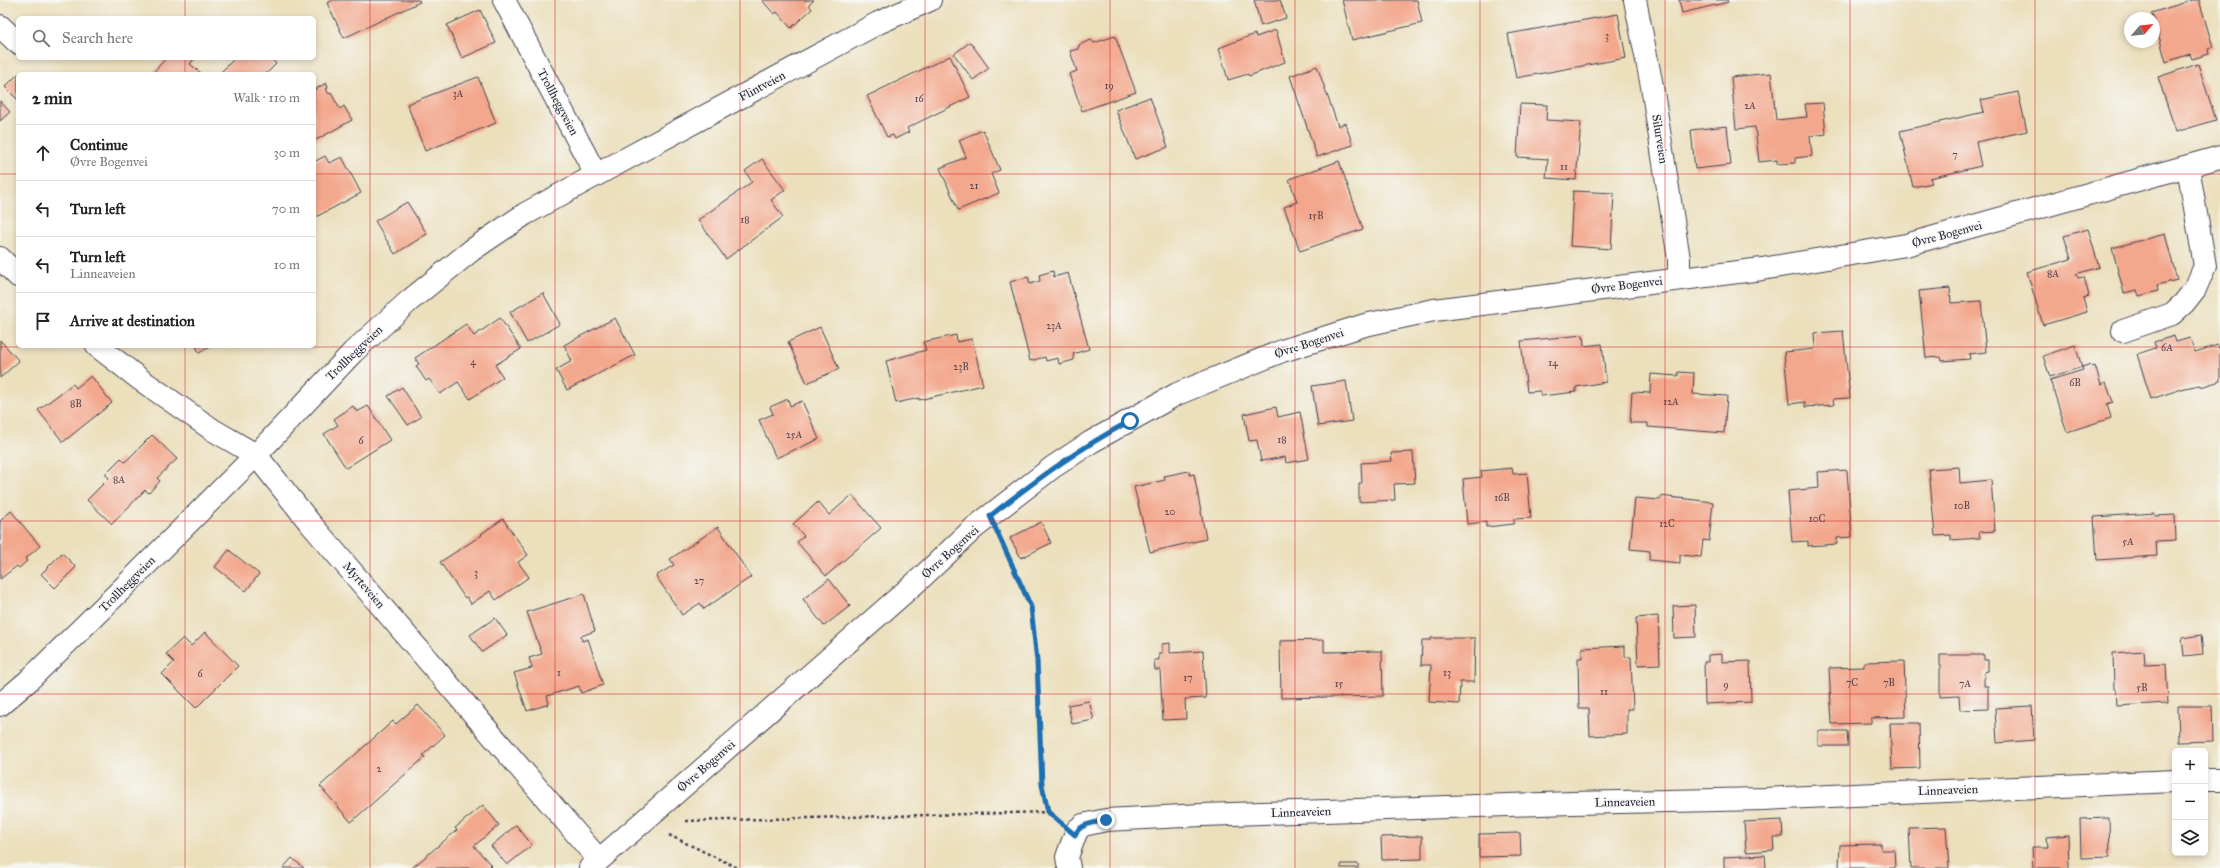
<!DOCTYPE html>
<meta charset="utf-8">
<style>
:root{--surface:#fff;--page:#f2f2f2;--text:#222;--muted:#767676;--line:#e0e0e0}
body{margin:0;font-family:"IM FELL Great Primer",serif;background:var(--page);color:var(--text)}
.controls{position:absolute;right:12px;bottom:12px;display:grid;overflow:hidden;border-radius:6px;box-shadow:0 2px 6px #0003}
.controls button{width:36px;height:36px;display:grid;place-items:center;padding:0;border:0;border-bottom:1px solid var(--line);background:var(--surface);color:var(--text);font:20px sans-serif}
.compass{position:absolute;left:2124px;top:12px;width:36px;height:36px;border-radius:50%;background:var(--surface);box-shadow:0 2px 6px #0003;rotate:62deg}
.stop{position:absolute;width:12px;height:12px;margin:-9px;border:3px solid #1f6fb2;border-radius:50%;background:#fff}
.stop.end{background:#1f6fb2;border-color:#fff;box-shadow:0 1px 4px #0008}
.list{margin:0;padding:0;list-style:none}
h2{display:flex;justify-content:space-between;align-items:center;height:52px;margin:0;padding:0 16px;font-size:17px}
h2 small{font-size:13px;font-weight:400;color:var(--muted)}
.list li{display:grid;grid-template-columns:26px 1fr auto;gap:12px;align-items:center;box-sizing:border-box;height:56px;padding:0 16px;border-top:1px solid var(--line)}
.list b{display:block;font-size:15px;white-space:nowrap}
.list p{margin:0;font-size:13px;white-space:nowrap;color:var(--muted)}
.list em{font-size:13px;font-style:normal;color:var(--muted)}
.icon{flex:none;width:22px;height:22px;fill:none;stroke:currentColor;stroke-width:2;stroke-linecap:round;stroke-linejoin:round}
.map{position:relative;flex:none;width:2220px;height:868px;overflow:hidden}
.search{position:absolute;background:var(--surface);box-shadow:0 2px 6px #0003;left:16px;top:16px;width:300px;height:44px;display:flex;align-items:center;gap:10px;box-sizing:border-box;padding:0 14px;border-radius:6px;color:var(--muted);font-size:15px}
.panel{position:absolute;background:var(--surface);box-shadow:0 2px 6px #0003;left:16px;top:72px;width:300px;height:276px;border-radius:6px}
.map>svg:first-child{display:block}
.building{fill:#f3a78c}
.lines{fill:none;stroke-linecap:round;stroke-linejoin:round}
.minor-casing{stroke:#403e4e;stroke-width:24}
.path{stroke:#403e4e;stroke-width:2.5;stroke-dasharray:3 3;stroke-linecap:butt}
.minor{stroke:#fff;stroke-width:22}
.route{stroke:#1f6fb2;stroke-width:5}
.grid{fill:none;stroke:#d62828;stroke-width:1;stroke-opacity:0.55}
.labels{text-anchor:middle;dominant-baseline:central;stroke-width:3;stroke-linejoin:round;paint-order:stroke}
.number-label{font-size:10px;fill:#56434f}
.street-label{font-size:12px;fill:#22223b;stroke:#f6f6f2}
</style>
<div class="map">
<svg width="2220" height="868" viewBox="0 0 2220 868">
<rect width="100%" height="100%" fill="#f6f6f2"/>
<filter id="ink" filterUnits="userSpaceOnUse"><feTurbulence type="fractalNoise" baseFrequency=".025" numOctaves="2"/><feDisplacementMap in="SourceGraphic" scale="8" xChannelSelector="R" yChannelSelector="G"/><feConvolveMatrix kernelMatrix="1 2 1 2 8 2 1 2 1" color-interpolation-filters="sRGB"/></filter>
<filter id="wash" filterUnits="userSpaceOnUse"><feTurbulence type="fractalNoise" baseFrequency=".012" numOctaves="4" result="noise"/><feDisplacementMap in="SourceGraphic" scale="16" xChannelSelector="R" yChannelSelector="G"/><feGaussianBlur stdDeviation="0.9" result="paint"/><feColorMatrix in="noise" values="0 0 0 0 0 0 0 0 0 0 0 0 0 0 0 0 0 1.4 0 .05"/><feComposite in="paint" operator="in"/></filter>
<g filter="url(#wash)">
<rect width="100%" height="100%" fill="#ebdfbc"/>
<g id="blocks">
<g class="building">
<polygon points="333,0 419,0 420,2 344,38 327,3"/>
<polygon points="762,0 814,0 809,5 812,9 791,28 777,12 774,14"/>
<polygon points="1254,0 1280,0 1286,18 1261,26"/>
<polygon points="1342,0 1417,0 1422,23 1352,40"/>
<polygon points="1679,0 1727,0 1728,2 1682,13"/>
<polygon points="2193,0 2199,0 2213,47 2208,49 2209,54 2192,59 2190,54 2166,62 2154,18 2151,13"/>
<polygon points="480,10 496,43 462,58 447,25"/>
<polygon points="1618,14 1626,58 1516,78 1508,34"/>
<polygon points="1276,30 1285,62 1249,76 1248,74 1228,80 1219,48 1255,34 1256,37"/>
<polygon points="1115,36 1136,92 1082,111 1069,74 1077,71 1070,51 1078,49 1079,45 1091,40 1094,43"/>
<polygon points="970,42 989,68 973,80 954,54"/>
<polygon points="950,56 970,97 907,128 909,132 895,139 893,135 887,137 867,96"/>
<polygon points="166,58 195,58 190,64 202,74 152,74"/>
<polygon points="235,58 271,58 276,64 266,74 221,74 220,73"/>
<polygon points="2198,64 2216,120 2176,132 2158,77"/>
<polygon points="1317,66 1338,126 1345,123 1353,145 1317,157 1290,76"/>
<polygon points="1771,73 1776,120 1807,117 1805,104 1823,103 1826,134 1810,136 1812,156 1795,158 1795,163 1777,164 1777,160 1759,162 1755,127 1736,129 1731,77"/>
<polygon points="18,74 18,100 5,87"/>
<polygon points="478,77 496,123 425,151 407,104"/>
<polygon points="326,83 328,88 326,89 329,94 331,93 340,109 344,106 352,120 316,140 314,136 314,90"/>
<polygon points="2018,92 2027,131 1976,142 1981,166 1930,178 1932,183 1913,187 1900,131 1984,112 1981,100"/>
<polygon points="1150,97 1168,147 1135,159 1116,110"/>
<polygon points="0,101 10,112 0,121"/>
<polygon points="1520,104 1547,105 1546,120 1581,122 1576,180 1546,178 1548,159 1517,157"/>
<polygon points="1727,126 1731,165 1695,169 1691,130"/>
<polygon points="983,130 1000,170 991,174 999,193 958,210 940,168 966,157 959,140"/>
<polygon points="325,156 329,163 342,157 361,193 314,218 314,162"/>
<polygon points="762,159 785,190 771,200 783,217 726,259 698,220 752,182 745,171"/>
<polygon points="1339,161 1363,229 1300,251 1284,207 1297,202 1289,179"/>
<polygon points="1573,191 1614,193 1611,249 1570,246"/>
<polygon points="407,202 427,234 395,254 375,221"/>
<polygon points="2088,229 2099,267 2076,274 2078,278 2084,277 2089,296 2083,298 2087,312 2043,325 2027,272 2071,259 2064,236"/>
<polygon points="2165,234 2177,280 2157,285 2158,291 2139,296 2137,290 2124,293 2112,248"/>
<polygon points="1053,271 1054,277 1068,273 1089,349 1073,354 1074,360 1059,364 1058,358 1046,361 1045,357 1030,361 1010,282 1028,277 1030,284 1040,281 1039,275"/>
<polygon points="1950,288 1951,303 1981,301 1986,352 1969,354 1970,359 1942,361 1941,357 1926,358 1919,291"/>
<polygon points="543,293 560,324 527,343 510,312"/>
<polygon points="500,318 521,349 495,365 503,377 470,399 458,382 440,394 429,379 426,381 416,366 419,364 415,358 466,324 474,336"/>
<polygon points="615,318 635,355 567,390 556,370 572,361 564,345"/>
<polygon points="820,327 839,369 807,383 788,342"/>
<polygon points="1843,331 1850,398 1833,399 1834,405 1805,407 1805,402 1789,404 1784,352 1815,349 1814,333"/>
<polygon points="956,335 957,342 972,339 983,385 919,400 919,398 896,403 886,361 926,350 923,342"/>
<polygon points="1583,335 1584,346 1602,344 1606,382 1576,387 1576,392 1541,396 1540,391 1527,392 1521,341"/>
<polygon points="2174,336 2176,342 2190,338 2195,352 2218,345 2220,351 2220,381 2201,387 2200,385 2185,388 2151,399 2137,354 2156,348 2154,342"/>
<polygon points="0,340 19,361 0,378"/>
<polygon points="2075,345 2082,367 2091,364 2092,367 2095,366 2101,385 2106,383 2113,402 2107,404 2111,418 2067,432 2050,380 2083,370 2082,367 2050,377 2043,356"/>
<polygon points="196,346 212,346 199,353"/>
<polygon points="1678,372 1694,373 1693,394 1727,396 1724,433 1648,427 1648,423 1630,423 1632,392 1650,393 1651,374 1678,376"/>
<polygon points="91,376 112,403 63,442 38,410 73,384 76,388"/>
<polygon points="1346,381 1352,421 1318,426 1312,386"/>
<polygon points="402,387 421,417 408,425 388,396"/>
<polygon points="788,399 790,406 802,401 819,439 776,458 759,420 773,414 770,407"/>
<polygon points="353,406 357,412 368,406 390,440 346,468 324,434 338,425 334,419"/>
<polygon points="1276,407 1278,417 1300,412 1309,459 1286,463 1285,457 1261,461 1257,440 1249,441 1244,414"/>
<polygon points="152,435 177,459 157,478 160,481 149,493 145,490 112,524 87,500 109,478 105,474 121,458 125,462"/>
<polygon points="1413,452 1415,483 1394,484 1395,500 1359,502 1359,483 1362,483 1361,463 1392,461 1391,453"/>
<polygon points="1959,467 1960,483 1991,480 1995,531 1979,532 1980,538 1951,540 1951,535 1935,536 1929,469"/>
<polygon points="1512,468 1513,474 1527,473 1531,518 1514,519 1514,524 1486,527 1486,522 1467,524 1463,479 1482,477 1481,471"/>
<polygon points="1847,470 1852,537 1837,538 1837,544 1808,546 1808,541 1792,542 1788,491 1819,488 1818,472"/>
<polygon points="1189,471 1190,475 1194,474 1206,539 1150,552 1134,487 1165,480 1164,476"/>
<polygon points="852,495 881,528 826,576 797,542 804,536 793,524 818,502 829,515"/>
<polygon points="1660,496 1713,502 1709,541 1703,540 1701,557 1680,555 1680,563 1649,560 1650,551 1630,549 1635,498 1660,500"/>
<polygon points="11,511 40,546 25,559 27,561 19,568 17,566 0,579 0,521"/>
<polygon points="2155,513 2155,516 2175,515 2176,540 2156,541 2157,556 2097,560 2094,517"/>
<polygon points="503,519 528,555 518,562 529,577 496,600 490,591 471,604 467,597 465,598 440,562 482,535 481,534"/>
<polygon points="1041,522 1051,543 1021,558 1010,538"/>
<polygon points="718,527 751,577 704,609 700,603 682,615 656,576 674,565 670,559"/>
<polygon points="229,550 259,574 246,591 215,567"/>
<polygon points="62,553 76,567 55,588 41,574"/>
<polygon points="829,579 850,606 824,626 803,599"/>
<polygon points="584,594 595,631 581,636 582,641 588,639 603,685 581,693 579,686 547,696 549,704 527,711 514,673 532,668 529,658 542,654 527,612"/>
<polygon points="1695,605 1696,637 1674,638 1673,606"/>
<polygon points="1658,616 1660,664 1638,665 1636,618"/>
<polygon points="495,618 507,635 482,652 470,635"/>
<polygon points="205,632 238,666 196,708 162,674 174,662 166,654 183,638 191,646"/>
<polygon points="2201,635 2203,654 2184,656 2182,638"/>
<polygon points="1431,638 1475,638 1474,682 1460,682 1459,704 1429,702 1431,665 1421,665 1422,640 1431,640"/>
<polygon points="1324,640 1324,652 1382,651 1383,696 1281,698 1280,641"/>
<polygon points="1170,643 1170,653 1203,651 1206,698 1185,699 1186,719 1163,720 1160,670 1155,670 1154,660 1159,660 1159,653 1162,653 1162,644"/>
<polygon points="1625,646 1625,657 1631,657 1633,709 1627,709 1627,734 1590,736 1589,708 1579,708 1578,658 1582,658 1582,648"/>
<polygon points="2144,651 2145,665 2166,664 2168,703 2117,706 2116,689 2114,689 2113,653"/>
<polygon points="1722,654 1722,662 1750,661 1751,702 1705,704 1704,662 1708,662 1708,655"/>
<polygon points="1940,655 1984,655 1984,660 1988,660 1988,671 1984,672 1984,686 1988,686 1988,709 1960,710 1959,696 1940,697"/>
<polygon points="1904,661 1906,717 1871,718 1871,723 1832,724 1829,668 1864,667 1864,662"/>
<polygon points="1089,701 1094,720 1072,724 1068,705"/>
<polygon points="418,705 445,735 423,755 425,757 351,822 320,786 393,721 396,724"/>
<polygon points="2032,706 2034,740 1997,743 1995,708"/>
<polygon points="2178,706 2212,706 2213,741 2179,742"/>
<polygon points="1890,723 1919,723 1920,768 1892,769"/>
<polygon points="1818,731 1847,731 1848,746 1818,746"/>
<polygon points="483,805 499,825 474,846 491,865 487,868 412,868 457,830 455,828"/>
<polygon points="2109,818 2110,857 2081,858 2080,819"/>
<polygon points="1782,820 1783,837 1773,837 1774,850 1746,852 1744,822"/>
<polygon points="516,825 532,845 507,865 491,846"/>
<polygon points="1946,827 1949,868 1911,868 1909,828"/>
<polygon points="1520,833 1521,856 1479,857 1479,834"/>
<polygon points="2068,835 2069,868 2033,868 2032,847 2048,847 2047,837"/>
<polygon points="1422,836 1422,859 1382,860 1381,837"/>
<polygon points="1881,844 1881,850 1894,850 1895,868 1839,868 1840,845"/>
<polygon points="1765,855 1766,868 1724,868 1724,857"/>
<polygon points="292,858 304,868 283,868"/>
<rect x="1341" y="864" width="17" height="4"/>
</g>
</g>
</g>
<g filter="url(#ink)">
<use href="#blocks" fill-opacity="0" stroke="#403e4e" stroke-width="1"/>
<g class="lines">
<defs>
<g id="minor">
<polyline points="504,0 596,175"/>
<polyline points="1635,0 1652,86 1679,259 1679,278"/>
<polyline points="0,26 18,43"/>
<polyline points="0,258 18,276"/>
<polyline points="2123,331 2172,314 2184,303 2195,289 2205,266 2188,167"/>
<polyline points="97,346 141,380 213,430 256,455 310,523 599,860"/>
<polyline points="0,705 27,682 125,586 256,455 353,352 409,301 472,250 525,214 596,175 878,23 930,0"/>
<polyline points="2205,780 2220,780"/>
<polyline points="590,868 921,578 974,528 1053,467 1091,442 1177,394 1282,351 1365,325 1434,310 1762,269 1906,245 2220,157"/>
<polyline points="1069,868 1067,857 1077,830 1083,825 1106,820 1202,815 1572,803 1764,799 2175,781"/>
</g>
</defs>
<use href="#minor" class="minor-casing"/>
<g class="path">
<polyline points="1002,542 1031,607 1037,661 1042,785 1049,812"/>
<polyline points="686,821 1049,812 1053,816"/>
<polyline points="669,835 738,868"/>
</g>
<use href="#minor" class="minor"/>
</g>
</g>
<g class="lines" filter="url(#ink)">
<path class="route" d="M1106,820C1095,823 1080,823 1075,835L1048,812L1042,785L1037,661L1031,607L990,516C1035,481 1079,448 1130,421"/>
</g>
<path class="grid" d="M185,0V18M370,0V868M555,0V868M740,0V868M925,0V868M1110,0V868M1295,0V868M1480,0V868M1665,0V868M1850,0V868M2035,0V868M185,58V74M0,174H18M314,174H2220M185,346V868M0,347H2220M0,521H2220M0,694H2220"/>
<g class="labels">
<g class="number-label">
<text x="1607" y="36">3</text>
<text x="1109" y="86">19</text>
<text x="458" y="94">3A</text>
<text x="919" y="99">16</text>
<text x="1750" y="106">2A</text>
<text x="1955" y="155">7</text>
<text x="1564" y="167">11</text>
<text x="974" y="186">21</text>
<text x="1316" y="216">15B</text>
<text x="745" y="220">18</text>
<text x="2053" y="274">8A</text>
<text x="1054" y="326">23A</text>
<text x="2167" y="348">6A</text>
<text x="473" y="362">4</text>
<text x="1553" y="363">14</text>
<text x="961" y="367">23B</text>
<text x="2075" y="383">6B</text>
<text x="1671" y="402">12A</text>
<text x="76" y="404">8B</text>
<text x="794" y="435">25A</text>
<text x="1282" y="440">18</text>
<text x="361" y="441">6</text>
<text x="119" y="480">8A</text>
<text x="1502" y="498">16B</text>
<text x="1962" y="506">10B</text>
<text x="1170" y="512">20</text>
<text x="1817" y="519">10C</text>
<text x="1667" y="524">12C</text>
<text x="2128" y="542">5A</text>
<text x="476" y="573">3</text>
<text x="699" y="581">27</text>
<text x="559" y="673">1</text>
<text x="1447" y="673">13</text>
<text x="200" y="674">6</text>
<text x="1188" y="678">17</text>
<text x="1852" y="683">7C</text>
<text x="1889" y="683">7B</text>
<text x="1339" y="684">15</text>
<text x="1965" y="684">7A</text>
<text x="1726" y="685">9</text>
<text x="2142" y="688">5B</text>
<text x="1604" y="692">11</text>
<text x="379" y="769">2</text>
</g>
<g class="street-label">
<text transform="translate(762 86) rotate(-28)">Flintveien</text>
<text transform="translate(558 102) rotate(62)">Trollheggveien</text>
<text transform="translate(1660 139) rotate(81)">Silurveien</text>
<text transform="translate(1947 234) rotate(-15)">Øvre Bogenvei</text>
<text transform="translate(1627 285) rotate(-7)">Øvre Bogenvei</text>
<text transform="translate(1309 343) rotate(-18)">Øvre Bogenvei</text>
<text transform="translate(354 353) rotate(-44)">Trollheggveien</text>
<text transform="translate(950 552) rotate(-42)">Øvre Bogenvei</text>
<text transform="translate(127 584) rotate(-45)">Trollheggveien</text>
<text transform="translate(364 585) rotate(49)">Myrteveien</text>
<text transform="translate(706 766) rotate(-41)">Øvre Bogenvei</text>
<text transform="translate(1948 790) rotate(-2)">Linneaveien</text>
<text transform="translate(1625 802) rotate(-1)">Linneaveien</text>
<text transform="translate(1301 812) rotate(-2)">Linneaveien</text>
</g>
</g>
</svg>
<div class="controls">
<button>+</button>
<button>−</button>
<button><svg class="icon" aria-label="layers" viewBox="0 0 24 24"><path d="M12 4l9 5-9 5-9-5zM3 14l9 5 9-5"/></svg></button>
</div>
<svg class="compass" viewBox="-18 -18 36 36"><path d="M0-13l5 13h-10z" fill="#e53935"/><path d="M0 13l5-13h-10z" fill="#767676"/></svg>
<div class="stop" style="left:1130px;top:421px"></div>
<div class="stop end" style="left:1106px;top:820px"></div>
<div class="search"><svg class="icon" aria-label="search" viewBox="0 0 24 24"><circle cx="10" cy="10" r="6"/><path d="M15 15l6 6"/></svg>Search here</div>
<section class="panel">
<h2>2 min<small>Walk · 110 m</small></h2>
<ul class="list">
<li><svg class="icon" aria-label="ahead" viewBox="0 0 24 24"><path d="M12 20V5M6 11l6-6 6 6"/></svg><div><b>Continue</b><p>Øvre Bogenvei</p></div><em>30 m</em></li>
<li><svg class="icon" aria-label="left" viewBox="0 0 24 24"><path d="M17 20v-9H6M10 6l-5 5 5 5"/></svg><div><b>Turn left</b></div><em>70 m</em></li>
<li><svg class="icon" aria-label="left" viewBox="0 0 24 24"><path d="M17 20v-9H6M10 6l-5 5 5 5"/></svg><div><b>Turn left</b><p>Linneaveien</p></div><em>10 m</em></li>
<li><svg class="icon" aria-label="arrive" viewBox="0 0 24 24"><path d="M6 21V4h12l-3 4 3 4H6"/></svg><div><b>Arrive at destination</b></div></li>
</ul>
</section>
</div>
